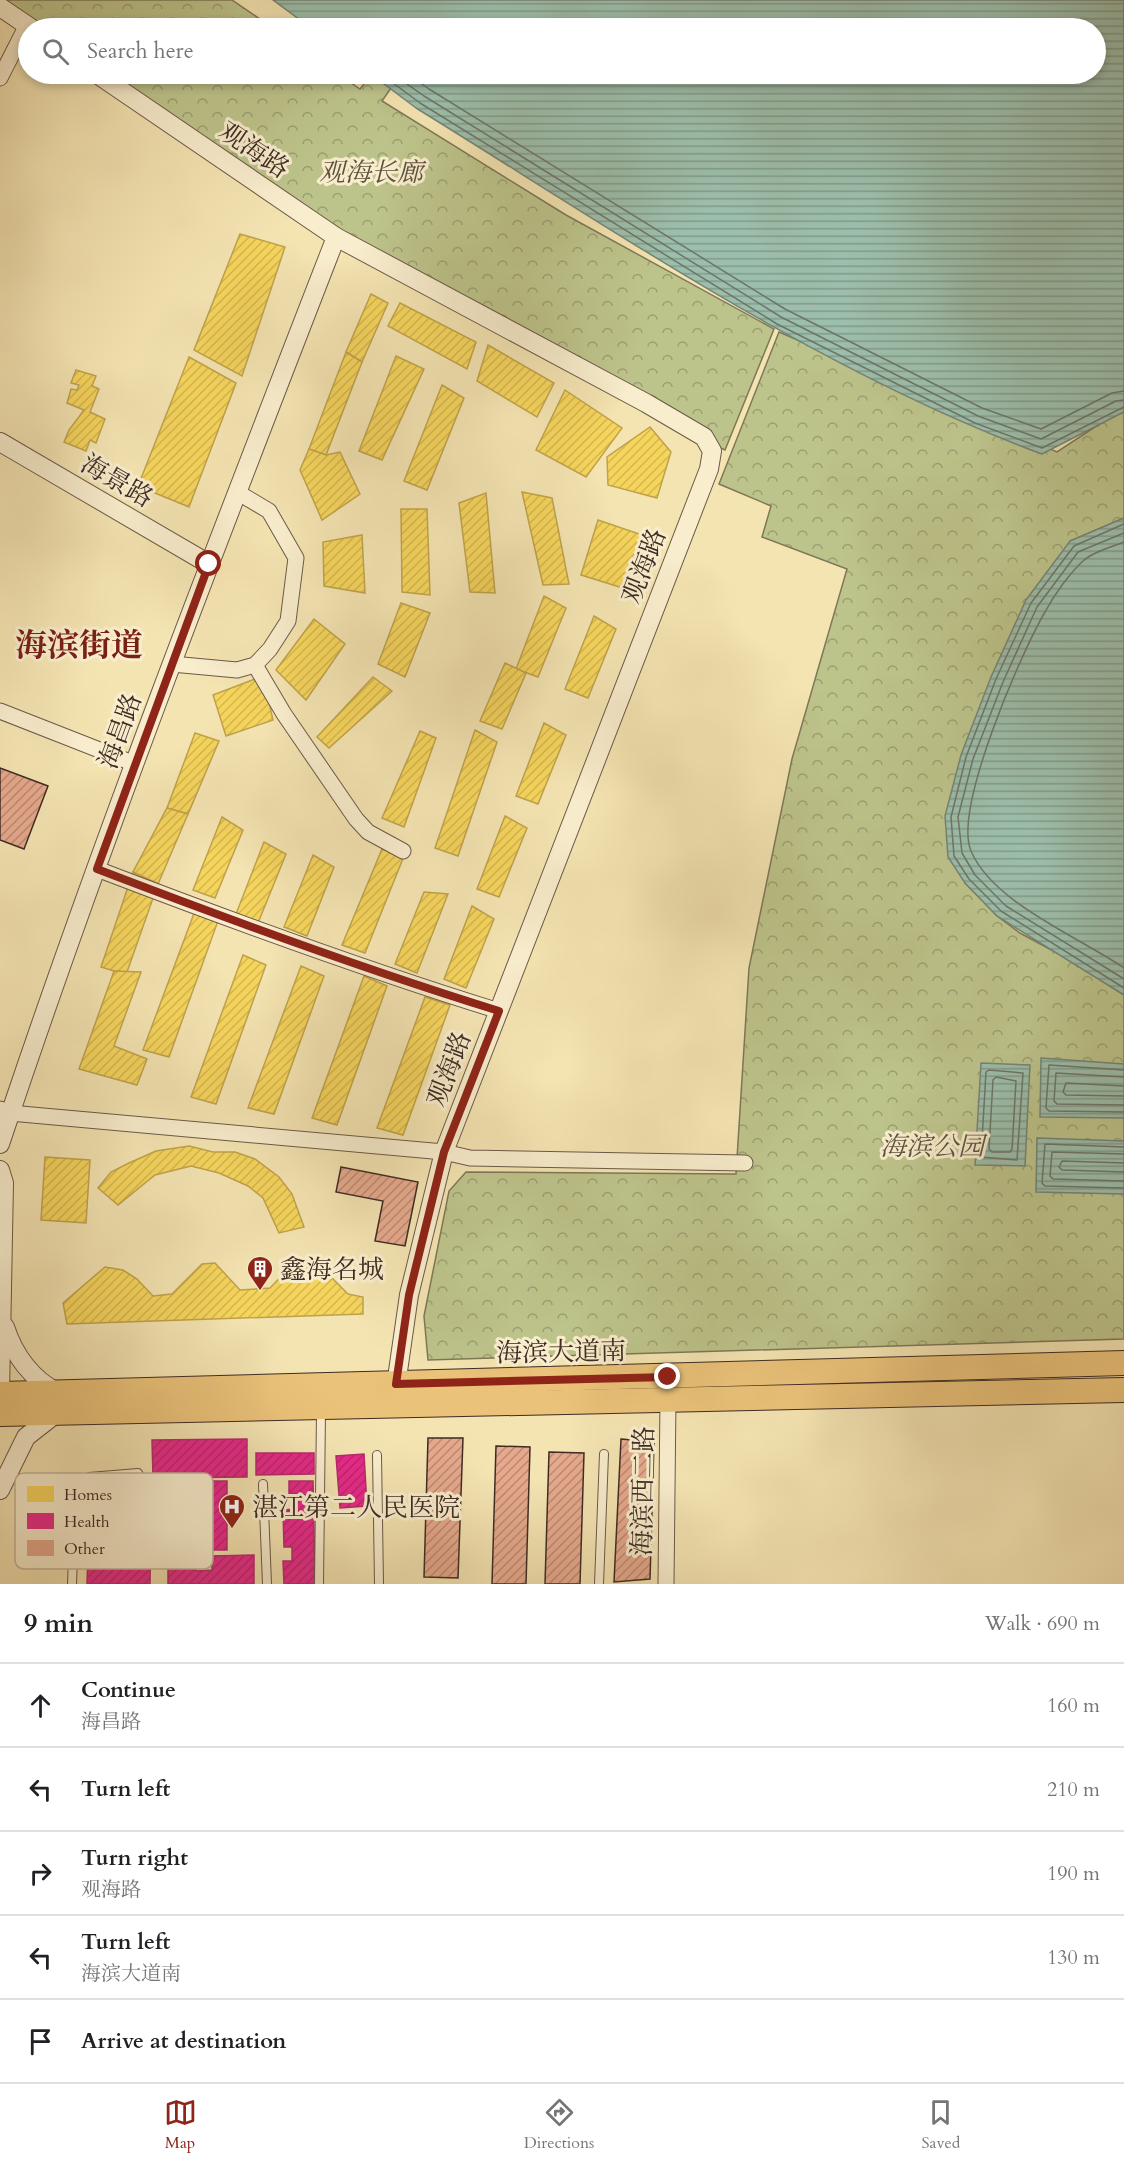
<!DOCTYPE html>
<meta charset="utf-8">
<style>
:root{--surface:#fff;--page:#f6f6f6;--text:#202124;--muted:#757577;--line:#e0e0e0;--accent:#8f2418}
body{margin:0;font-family:Cardo,"Noto Serif SC",serif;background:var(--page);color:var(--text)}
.stop{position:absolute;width:18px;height:18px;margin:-14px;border:4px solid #8f2418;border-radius:50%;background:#fff}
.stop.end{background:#8f2418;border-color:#fff;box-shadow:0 2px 6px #0008}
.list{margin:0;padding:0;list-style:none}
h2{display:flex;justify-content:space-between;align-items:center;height:78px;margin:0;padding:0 24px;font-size:26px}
h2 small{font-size:20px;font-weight:400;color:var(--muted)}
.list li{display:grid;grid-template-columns:39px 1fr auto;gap:18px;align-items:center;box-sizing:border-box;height:84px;padding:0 24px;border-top:2px solid var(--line)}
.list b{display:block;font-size:22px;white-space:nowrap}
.list p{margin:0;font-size:20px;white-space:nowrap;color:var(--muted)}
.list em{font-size:20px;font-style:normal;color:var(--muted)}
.icon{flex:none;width:33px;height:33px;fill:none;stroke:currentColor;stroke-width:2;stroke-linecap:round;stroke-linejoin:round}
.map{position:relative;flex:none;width:1124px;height:1584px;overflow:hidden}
.search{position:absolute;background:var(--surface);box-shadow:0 3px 9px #0003;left:18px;right:18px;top:18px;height:66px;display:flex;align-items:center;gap:15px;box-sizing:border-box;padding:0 21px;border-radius:33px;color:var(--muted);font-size:22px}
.sheet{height:498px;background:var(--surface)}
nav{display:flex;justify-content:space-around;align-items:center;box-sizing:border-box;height:84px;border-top:2px solid var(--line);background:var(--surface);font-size:16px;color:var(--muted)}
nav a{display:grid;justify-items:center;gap:3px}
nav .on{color:var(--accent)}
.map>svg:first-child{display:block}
.park{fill:url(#park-crowns);stroke:#7e7858;stroke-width:1.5}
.water{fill:url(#water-rules);stroke:#768476;stroke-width:1.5}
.homes{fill:url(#homes-hatch);stroke:#bfa24b;stroke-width:1.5}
.health{fill:url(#health-hatch);stroke:#b42a6b;stroke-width:1.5}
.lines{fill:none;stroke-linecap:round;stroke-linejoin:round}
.shore{stroke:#6d7568;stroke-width:1.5}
.building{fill:url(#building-hatch);stroke:#3e2b24;stroke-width:1.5}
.service-casing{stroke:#6c5948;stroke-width:10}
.minor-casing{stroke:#6c5948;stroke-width:17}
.tertiary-casing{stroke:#6c5948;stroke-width:20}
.primary-casing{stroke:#3e2b24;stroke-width:26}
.service{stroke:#f8edcd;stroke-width:8}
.minor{stroke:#f8edcd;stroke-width:15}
.tertiary{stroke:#f8edcd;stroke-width:18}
.primary{stroke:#eac279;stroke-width:24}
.route{stroke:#8f2418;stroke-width:8}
.labels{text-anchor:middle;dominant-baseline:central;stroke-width:6;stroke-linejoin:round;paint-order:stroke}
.street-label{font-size:26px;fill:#3e2b24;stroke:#f8edcd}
.park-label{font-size:26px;font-style:italic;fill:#5e513e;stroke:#f8edcd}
.poi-label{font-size:26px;fill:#3e2b24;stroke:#f8edcd;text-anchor:start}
.district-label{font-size:32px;font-weight:bold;fill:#7a1f14;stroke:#f8edcd}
.key{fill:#f8edcd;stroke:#c0b39a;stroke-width:1.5}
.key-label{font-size:16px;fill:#3e2b24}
</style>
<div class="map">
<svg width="1124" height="1584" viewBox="0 0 1124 1584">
<defs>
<pattern id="park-crowns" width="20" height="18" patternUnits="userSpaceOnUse" patternTransform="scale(1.5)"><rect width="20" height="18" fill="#bdc48b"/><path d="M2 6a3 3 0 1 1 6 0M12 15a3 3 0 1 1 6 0" fill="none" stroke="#9b9f71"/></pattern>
<pattern id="water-rules" width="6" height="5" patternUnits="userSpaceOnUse" patternTransform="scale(1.5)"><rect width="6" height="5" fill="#9cbfac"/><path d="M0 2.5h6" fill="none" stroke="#819b8c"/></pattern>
<pattern id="homes-hatch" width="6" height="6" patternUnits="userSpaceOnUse" patternTransform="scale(1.5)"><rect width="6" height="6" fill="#f6d55c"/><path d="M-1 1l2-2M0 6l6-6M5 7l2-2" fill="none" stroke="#d4b750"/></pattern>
<pattern id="health-hatch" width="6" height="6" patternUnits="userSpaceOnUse" patternTransform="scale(1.5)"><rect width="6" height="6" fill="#e7298a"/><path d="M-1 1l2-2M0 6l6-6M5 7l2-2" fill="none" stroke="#bd2371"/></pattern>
<pattern id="building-hatch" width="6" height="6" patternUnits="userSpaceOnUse" patternTransform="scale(1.5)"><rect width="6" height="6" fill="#e6a98d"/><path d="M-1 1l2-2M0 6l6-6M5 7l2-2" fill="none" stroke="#bc8a73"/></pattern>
</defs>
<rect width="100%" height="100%" fill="#f4e4b2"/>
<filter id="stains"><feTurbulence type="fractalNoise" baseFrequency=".00333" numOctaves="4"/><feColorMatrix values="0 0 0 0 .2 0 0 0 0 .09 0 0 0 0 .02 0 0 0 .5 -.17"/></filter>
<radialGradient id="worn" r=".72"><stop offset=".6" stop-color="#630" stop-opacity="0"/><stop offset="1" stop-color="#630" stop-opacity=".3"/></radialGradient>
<g class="park">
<polygon points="4,0 232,0 273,28 46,28"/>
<polygon points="111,74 338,74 360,89 371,75 391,88 382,101 566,215 774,329 725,450 698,438 335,227"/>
<polygon points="779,332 1057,452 1124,408 1124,518 1070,541 965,883 997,916 1020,933 1081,966 1124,995 1124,1339 428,1360 424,1316 449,1191 466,1172 736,1174 749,968 792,759 847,569 762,537 771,506 719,484"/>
</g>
<g class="water">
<path d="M273,0H1124V412L1042,454C820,372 617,232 416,108L371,74H1096V28H311Z"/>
<polygon points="1124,518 1124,995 997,916 965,883 948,857 945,816 961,755 991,677 1026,600 1070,541"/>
<polygon points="1041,1058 1124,1064 1124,1118 1040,1117"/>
<polygon points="981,1063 1030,1065 1025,1166 975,1165"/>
<polygon points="1037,1138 1124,1141 1124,1194 1036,1192"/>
</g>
<g class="homes">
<polygon points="240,234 285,247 242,376 194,350"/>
<polygon points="371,294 388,303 362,362 346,352"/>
<polygon points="400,303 476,342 467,369 388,326"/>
<polygon points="488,345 554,383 537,417 477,381"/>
<polygon points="346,352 362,362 326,455 309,449"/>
<polygon points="396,356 424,369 382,460 359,451"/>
<polygon points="189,357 236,383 189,507 138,486"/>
<polygon points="76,370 96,376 92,386 99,389 90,412 105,419 96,443 90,440 86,451 64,442 69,430 84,410 67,403 71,389 77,390 79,385 71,383"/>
<polygon points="442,385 464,398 427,490 404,481"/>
<polygon points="565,390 622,428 586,477 536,450"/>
<polygon points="650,427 671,452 657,498 608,485 607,457"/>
<polygon points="309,449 326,455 340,452 360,494 322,520 300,470"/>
<polygon points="522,492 552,498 569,584 543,585"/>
<polygon points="486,493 495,593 470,592 459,503"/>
<polygon points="401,509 427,509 430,595 402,592"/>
<polygon points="598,520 645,536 626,589 581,575"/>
<polygon points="362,535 365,593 324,586 323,542"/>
<polygon points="544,596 566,608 538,677 516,669"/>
<polygon points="401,603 430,613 405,677 378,664"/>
<polygon points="594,616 616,629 588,698 565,689"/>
<polygon points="314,619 345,644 306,700 276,670"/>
<polygon points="505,663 526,673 502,729 480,721"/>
<polygon points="263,676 273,720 226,736 213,695"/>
<polygon points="373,677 392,691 329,748 317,737"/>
<polygon points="544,723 566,735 538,804 516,796"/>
<polygon points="475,730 497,742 458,856 435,848"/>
<polygon points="420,731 436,738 404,827 382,818"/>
<polygon points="195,733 219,741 188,814 167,808"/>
<polygon points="167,808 188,814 158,884 133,872"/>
<polygon points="505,816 527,828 499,897 477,889"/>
<polygon points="222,817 243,830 215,898 193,890"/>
<polygon points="264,842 286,854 258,923 236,914"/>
<polygon points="382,849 404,856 365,953 342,945"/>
<polygon points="313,855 334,867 307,936 284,927"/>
<polygon points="133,872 158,884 127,972 114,971 101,967"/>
<polygon points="424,892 448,894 417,973 395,964"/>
<polygon points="472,906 494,919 466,988 444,979"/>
<polygon points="196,908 219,918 169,1057 143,1050"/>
<polygon points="243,955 266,965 216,1104 191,1097"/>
<polygon points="301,966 324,976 274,1114 248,1108"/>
<polygon points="114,971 141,972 114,1046 147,1059 137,1085 79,1069"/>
<polygon points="364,976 387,986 337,1125 312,1118"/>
<polygon points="425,997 450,1005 403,1135 377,1128"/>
<polygon points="189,1146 213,1152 235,1152 255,1159 279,1177 292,1194 304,1227 279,1233 263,1198 248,1186 219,1173 191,1166 155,1175 118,1205 98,1188 111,1172 129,1163 156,1151"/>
<polygon points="45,1157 90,1160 86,1223 41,1220"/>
<polygon points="295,1262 321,1267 348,1294 363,1297 363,1314 67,1324 63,1303 105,1267 123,1270 137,1279 153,1296 172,1294 202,1264 215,1263 240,1290 270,1288"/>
</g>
<g class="health">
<polygon points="247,1439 247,1477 153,1478 152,1440"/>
<polygon points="256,1453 314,1453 314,1474 256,1475"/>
<polygon points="364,1454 367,1506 340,1508 336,1456"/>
<rect x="179" y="1481" width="48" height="69"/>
<polygon points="289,1481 313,1481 315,1584 284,1584 283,1561 292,1561 292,1547 284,1547 283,1510 296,1509 296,1493 289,1494"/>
<polygon points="96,1483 109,1488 151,1527 150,1584 87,1584 90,1489"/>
<polygon points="168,1553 196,1553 196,1571 212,1570 212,1556 254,1555 254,1584 168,1584"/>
</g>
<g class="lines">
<g class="shore">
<polyline points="381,74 420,103 777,324 975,423 1042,448 1124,407"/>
<polyline points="393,74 424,96 781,317 978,416 1041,439 1116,401 1124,400"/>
<polyline points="408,74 429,89 785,309 982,408 1041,429 1112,393 1124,391"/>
<polyline points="1124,524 1074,546 1031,603 996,679 966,757 951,817 954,856 969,879 1001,911 1124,988"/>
<polyline points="1124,533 1078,552 1037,607 1003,682 973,759 958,817 962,853 975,875 1006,906 1124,979"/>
<path d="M1124,542C1112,547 1092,552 1083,561C1069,574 1054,595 1045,612C1021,653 953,809 971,851C993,903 1079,937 1124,968"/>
<polygon points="989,1070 1023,1073 1017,1160 981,1157 986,1072"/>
<polyline points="1124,1070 1049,1065 1046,1108 1049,1111 1124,1112"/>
<polygon points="996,1077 1016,1081 1012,1149 1010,1152 992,1152 989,1149 993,1080"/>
<polyline points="1124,1077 1056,1073 1054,1101 1057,1104 1124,1105"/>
<polyline points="1124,1086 1066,1083 1063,1092 1066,1095 1124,1096"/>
<polyline points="1124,1147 1045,1144 1042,1183 1045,1186 1124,1188"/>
<polyline points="1124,1154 1052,1152 1050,1176 1053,1179 1124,1181"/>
<polyline points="1124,1163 1062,1161 1059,1167 1062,1170 1124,1172"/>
</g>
</g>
<g class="building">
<polygon points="0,768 48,786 24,849 0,840"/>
<polygon points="341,1167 418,1182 405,1246 375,1241 383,1201 336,1192"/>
<polygon points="428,1438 463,1438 458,1578 424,1577"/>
<polygon points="621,1439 654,1442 650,1579 614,1582"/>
<polygon points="496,1446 530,1447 526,1584 492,1584"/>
<polygon points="549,1452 584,1453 580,1584 545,1584"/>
</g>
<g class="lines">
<defs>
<g id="service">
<polyline points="377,1455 379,1584"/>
<polyline points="263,1484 267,1584"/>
<path d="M72,1584C74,1550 69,1506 89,1477L138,1473L156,1504"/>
<polyline points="319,1584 321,1412"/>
<polyline points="599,1584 604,1454"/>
</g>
<g id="minor">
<polyline points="0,78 27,25"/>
<polyline points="172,664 237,670 255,665 270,649 288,621 296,558 269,511 237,492"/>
<polyline points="255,665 284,714 356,819 368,832 403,851"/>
<polyline points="0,711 135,764"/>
<path d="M97,869C230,920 363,969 499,1011"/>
<polyline points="0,1109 10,1113 444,1152 470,1158 745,1163"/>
<polyline points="666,1584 668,1399"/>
</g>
<g id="tertiary">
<polyline points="0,7 31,28"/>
<polyline points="97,74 336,237 646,403 704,437 712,451 709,469 444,1152 409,1295 396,1385"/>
<polyline points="0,442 209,564"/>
<path d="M0,1144C102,838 219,538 336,237"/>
<polyline points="0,1170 4,1183 0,1394 10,1396"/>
<path d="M5,1327C14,1355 32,1380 59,1393"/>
<polyline points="0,1490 26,1437 58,1412"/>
</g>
<g id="primary">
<polyline points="0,1394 1124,1363"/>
<polyline points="0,1414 1124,1390"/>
</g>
</defs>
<use href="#service" class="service-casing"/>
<use href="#minor" class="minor-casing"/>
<use href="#tertiary" class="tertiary-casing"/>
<use href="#primary" class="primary-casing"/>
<use href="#service" class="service"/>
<use href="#minor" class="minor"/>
<use href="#tertiary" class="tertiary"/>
<use href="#primary" class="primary"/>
</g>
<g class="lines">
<path class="route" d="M209,564L97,869C230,920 363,969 499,1011L444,1152L409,1295L396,1384L668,1377"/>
</g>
<defs>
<symbol id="building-pin" viewBox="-11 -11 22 30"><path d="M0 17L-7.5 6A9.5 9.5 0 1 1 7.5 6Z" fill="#8f2418" stroke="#f8edcd"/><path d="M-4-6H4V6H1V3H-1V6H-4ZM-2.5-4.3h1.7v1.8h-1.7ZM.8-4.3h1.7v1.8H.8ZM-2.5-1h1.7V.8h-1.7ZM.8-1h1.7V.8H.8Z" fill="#fff"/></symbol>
<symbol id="hospital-pin" viewBox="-11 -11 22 30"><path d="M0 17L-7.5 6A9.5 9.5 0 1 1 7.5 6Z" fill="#8f2418" stroke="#f8edcd"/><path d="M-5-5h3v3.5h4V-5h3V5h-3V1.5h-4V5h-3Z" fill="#fff"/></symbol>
</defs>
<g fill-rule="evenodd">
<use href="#building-pin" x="245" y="1254" width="30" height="40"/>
<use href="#hospital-pin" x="217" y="1492" width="30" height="40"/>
</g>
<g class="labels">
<g class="street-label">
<text transform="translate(254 150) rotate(34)">观海路</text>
<text transform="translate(117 481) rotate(30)">海景路</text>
<text transform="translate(644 566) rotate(-69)">观海路</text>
<text transform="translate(120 731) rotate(-70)">海昌路</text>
<text transform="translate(449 1069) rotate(-69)">观海路</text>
<text transform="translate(561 1352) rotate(-1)">海滨大道南</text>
<text transform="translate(643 1491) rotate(-89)">海滨西二路</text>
</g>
<g class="park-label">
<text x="371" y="172">观海长廊</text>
<text x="932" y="1146">海滨公园</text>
</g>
<g class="poi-label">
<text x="280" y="1269">鑫海名城</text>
<text x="252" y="1507">湛江第二人民医院</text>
</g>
<g class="district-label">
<text x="79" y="646">海滨街道</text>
</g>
</g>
<rect x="15" y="1473" width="198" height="96" rx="9" class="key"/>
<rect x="27" y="1486" width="27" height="16" fill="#f6d55c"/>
<rect x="27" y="1513" width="27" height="16" fill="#e7298a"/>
<rect x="27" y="1540" width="27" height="16" fill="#e6a98d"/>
<g class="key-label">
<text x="64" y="1500">Homes</text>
<text x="64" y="1527">Health</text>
<text x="64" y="1554">Other</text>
</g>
<rect width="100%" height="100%" filter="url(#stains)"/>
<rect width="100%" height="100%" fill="url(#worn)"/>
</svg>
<div class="stop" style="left:209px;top:564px"></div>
<div class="stop end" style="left:668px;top:1377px"></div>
<div class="search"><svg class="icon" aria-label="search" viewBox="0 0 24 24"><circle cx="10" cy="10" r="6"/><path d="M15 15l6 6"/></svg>Search here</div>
</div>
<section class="sheet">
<h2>9 min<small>Walk · 690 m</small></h2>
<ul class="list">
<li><svg class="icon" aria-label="ahead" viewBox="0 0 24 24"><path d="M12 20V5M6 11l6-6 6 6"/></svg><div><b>Continue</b><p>海昌路</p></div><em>160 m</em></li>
<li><svg class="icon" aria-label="left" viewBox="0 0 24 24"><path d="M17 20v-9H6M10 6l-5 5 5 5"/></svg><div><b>Turn left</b></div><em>210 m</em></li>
<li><svg class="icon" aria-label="right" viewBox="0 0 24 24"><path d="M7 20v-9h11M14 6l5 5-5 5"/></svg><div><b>Turn right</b><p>观海路</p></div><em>190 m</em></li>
<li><svg class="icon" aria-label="left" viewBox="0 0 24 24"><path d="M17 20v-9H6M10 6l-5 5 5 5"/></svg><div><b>Turn left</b><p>海滨大道南</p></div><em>130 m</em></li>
<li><svg class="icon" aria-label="arrive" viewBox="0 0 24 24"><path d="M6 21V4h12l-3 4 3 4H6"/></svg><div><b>Arrive at destination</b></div></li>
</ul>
</section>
<nav>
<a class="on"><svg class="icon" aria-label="map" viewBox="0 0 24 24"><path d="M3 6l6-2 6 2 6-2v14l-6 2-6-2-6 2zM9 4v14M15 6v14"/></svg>Map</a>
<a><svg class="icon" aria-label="directions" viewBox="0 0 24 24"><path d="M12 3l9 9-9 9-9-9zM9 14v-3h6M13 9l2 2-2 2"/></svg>Directions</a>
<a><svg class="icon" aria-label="saved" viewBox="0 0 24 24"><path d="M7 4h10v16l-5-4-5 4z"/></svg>Saved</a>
</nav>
